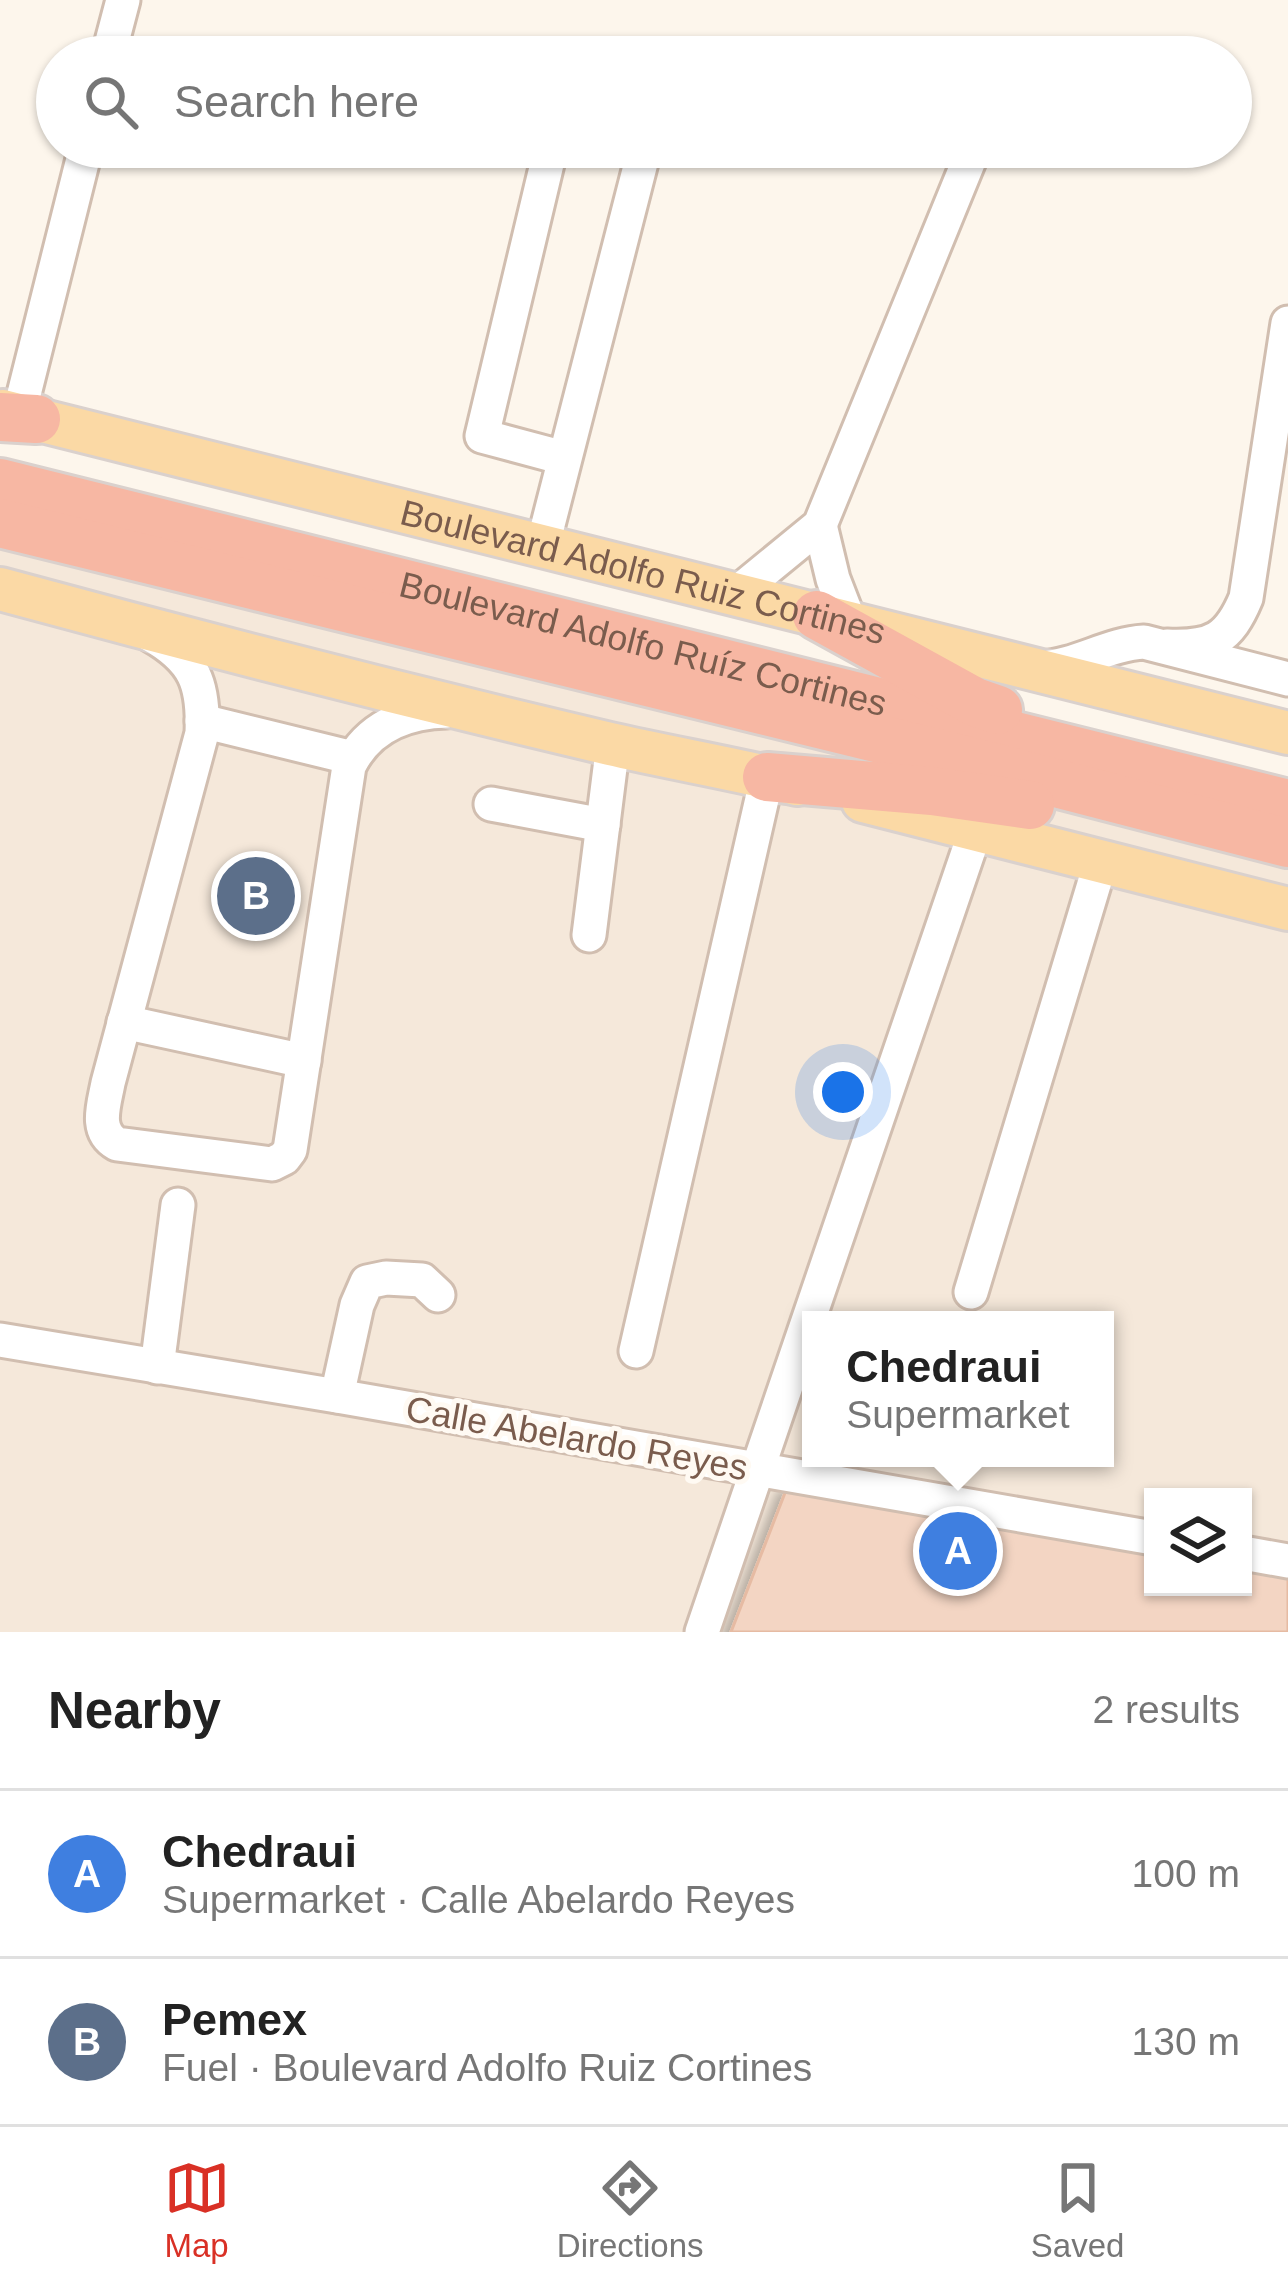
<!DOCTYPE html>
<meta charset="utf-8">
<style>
:root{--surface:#fff;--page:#f6f6f6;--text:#222;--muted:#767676;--line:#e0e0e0;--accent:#d93025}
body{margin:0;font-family:Arial,sans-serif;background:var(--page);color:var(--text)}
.controls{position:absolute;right:36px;bottom:36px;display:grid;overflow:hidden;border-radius:0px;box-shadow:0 3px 9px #0004}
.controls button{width:108px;height:108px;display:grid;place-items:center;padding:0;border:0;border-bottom:3px solid var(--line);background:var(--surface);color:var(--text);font:60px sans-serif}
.you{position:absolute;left:843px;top:1092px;width:42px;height:42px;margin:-30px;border:9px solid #fff;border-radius:50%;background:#1a73e8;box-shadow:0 0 0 18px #1a73e833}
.badge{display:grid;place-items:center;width:78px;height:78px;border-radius:50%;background:var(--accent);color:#fff;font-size:39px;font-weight:700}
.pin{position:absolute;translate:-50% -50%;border:6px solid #fff;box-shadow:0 3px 12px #0006}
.popup{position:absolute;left:802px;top:1311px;width:312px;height:156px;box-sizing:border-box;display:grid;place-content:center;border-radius:0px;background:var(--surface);filter:drop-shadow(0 3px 9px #0005);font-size:39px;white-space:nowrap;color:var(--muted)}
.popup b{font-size:45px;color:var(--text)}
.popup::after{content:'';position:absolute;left:50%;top:100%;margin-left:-24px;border:24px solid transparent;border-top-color:var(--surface)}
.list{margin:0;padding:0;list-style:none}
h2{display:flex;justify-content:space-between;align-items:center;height:156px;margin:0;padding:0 48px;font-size:51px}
h2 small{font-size:39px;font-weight:400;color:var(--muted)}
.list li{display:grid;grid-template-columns:78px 1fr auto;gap:36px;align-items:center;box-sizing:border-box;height:168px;padding:0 48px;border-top:3px solid var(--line)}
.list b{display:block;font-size:45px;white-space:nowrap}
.list p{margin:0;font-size:39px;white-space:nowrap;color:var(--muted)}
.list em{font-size:39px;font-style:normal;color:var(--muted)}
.icon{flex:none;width:66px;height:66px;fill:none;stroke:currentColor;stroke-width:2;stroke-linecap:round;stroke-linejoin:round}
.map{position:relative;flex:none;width:1288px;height:1632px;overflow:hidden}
.search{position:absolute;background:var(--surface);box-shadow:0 3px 9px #0004;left:36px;right:36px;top:36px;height:132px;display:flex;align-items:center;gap:30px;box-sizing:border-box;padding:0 42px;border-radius:66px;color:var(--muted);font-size:45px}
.sheet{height:492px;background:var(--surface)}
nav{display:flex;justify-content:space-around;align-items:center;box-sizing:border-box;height:168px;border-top:3px solid var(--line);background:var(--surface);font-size:33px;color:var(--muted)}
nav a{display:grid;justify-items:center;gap:6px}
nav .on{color:var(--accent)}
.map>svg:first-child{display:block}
.residential{fill:#f5e8da;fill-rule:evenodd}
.building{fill:#f3d5c3;stroke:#e6bba3;stroke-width:3;filter:url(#shadow)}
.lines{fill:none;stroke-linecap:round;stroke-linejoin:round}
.minor-casing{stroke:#d1beb0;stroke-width:39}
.major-casing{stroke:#dad1cd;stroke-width:48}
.highway-casing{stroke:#dad1cd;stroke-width:54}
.minor{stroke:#fff;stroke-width:33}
.major{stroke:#fbd9a5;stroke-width:42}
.highway{stroke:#f7b7a3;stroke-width:48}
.labels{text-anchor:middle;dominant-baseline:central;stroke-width:10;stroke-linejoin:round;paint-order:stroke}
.street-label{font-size:36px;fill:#7a5c4d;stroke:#fffaf3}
</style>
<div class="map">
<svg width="1288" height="1632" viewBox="0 0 1288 1632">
<defs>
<filter id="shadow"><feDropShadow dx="-11" dy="11" stdDeviation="6" flood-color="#0004"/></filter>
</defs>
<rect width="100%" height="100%" fill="#fdf6ec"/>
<path class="residential" d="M0,523L1288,843V1632H0ZM811,1320H1105V1458H811ZM1153,1497H1243V1587H1153Z"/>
<polygon class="building" points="790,1480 1153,1544 1153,1587 1243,1587 1243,1559 1288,1567 1288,1632 731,1632"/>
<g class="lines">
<defs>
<g id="minor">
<polyline points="108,57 123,0"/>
<polyline points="551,147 482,436 564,458"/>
<polyline points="19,414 86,147"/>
<polyline points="820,525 833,579 850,623"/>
<polyline points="542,548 645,147"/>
<polyline points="737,593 820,525 970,158"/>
<path d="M151,635C195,660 204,684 202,733L108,1083C104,1105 94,1131 117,1144L272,1164L284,1158L290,1150L349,766C368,727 406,712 447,711"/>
<path d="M1167,646C1212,648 1229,639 1246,598L1288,323"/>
<path d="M1041,668C1077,666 1108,644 1144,642L1288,679"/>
<polyline points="202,721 353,758"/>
<polyline points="491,804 603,825"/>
<polyline points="589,935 613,744"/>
<polyline points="124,1022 304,1061"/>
<polyline points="971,1292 1101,861"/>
<polyline points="0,1340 337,1396 1153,1538"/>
<polyline points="636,1351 767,777"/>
<polyline points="157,1367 178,1205"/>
<polyline points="337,1396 357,1305 367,1282 386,1278 422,1280 438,1295"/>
<polyline points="1243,1553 1288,1561"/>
<polyline points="702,1632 976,829"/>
</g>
<g id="major">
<path id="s1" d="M3,411L1288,733"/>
<path d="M0,589C202,644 406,696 610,744C672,758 735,769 797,784"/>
<polyline points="863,801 1288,909"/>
</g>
<g id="highway">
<polyline points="0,417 36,419"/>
<path id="s2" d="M0,483L1288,804"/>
<polyline points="0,523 986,765 1288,843"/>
<polyline points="817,615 975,702 998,710"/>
<polyline points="767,777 932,791 1030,805"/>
</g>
</defs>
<use href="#minor" class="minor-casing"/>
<use href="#major" class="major-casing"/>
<use href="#highway" class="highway-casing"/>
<use href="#minor" class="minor"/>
<use href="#major" class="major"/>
<use href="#highway" class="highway"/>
</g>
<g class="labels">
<g class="street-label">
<text stroke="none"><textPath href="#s1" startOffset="660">Boulevard Adolfo Ruiz Cortines</textPath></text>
<text stroke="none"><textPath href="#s2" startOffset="663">Boulevard Adolfo Ruíz Cortines</textPath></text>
<text transform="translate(577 1438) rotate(10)">Calle Abelardo Reyes</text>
</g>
</g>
</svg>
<div class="controls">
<button><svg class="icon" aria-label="layers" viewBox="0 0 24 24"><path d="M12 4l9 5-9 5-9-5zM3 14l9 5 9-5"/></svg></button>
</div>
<div class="you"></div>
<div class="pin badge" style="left:958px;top:1551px;background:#3f7fe0">A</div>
<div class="popup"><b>Chedraui</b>Supermarket</div>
<div class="pin badge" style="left:256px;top:896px;background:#5c6f8a">B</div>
<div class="search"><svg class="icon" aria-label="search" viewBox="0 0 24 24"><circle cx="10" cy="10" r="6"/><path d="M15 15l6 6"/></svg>Search here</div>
</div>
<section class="sheet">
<h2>Nearby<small>2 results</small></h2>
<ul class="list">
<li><span class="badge" style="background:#3f7fe0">A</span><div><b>Chedraui</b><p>Supermarket · Calle Abelardo Reyes</p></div><em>100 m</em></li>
<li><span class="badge" style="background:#5c6f8a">B</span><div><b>Pemex</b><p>Fuel · Boulevard Adolfo Ruiz Cortines</p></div><em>130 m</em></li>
</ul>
</section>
<nav>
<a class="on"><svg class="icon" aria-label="map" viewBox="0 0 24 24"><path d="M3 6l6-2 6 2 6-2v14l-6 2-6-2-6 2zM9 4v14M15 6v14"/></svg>Map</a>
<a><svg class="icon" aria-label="directions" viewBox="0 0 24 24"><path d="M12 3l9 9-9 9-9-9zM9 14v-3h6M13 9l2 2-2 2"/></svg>Directions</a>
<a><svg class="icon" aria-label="saved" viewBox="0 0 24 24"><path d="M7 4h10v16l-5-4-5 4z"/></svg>Saved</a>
</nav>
